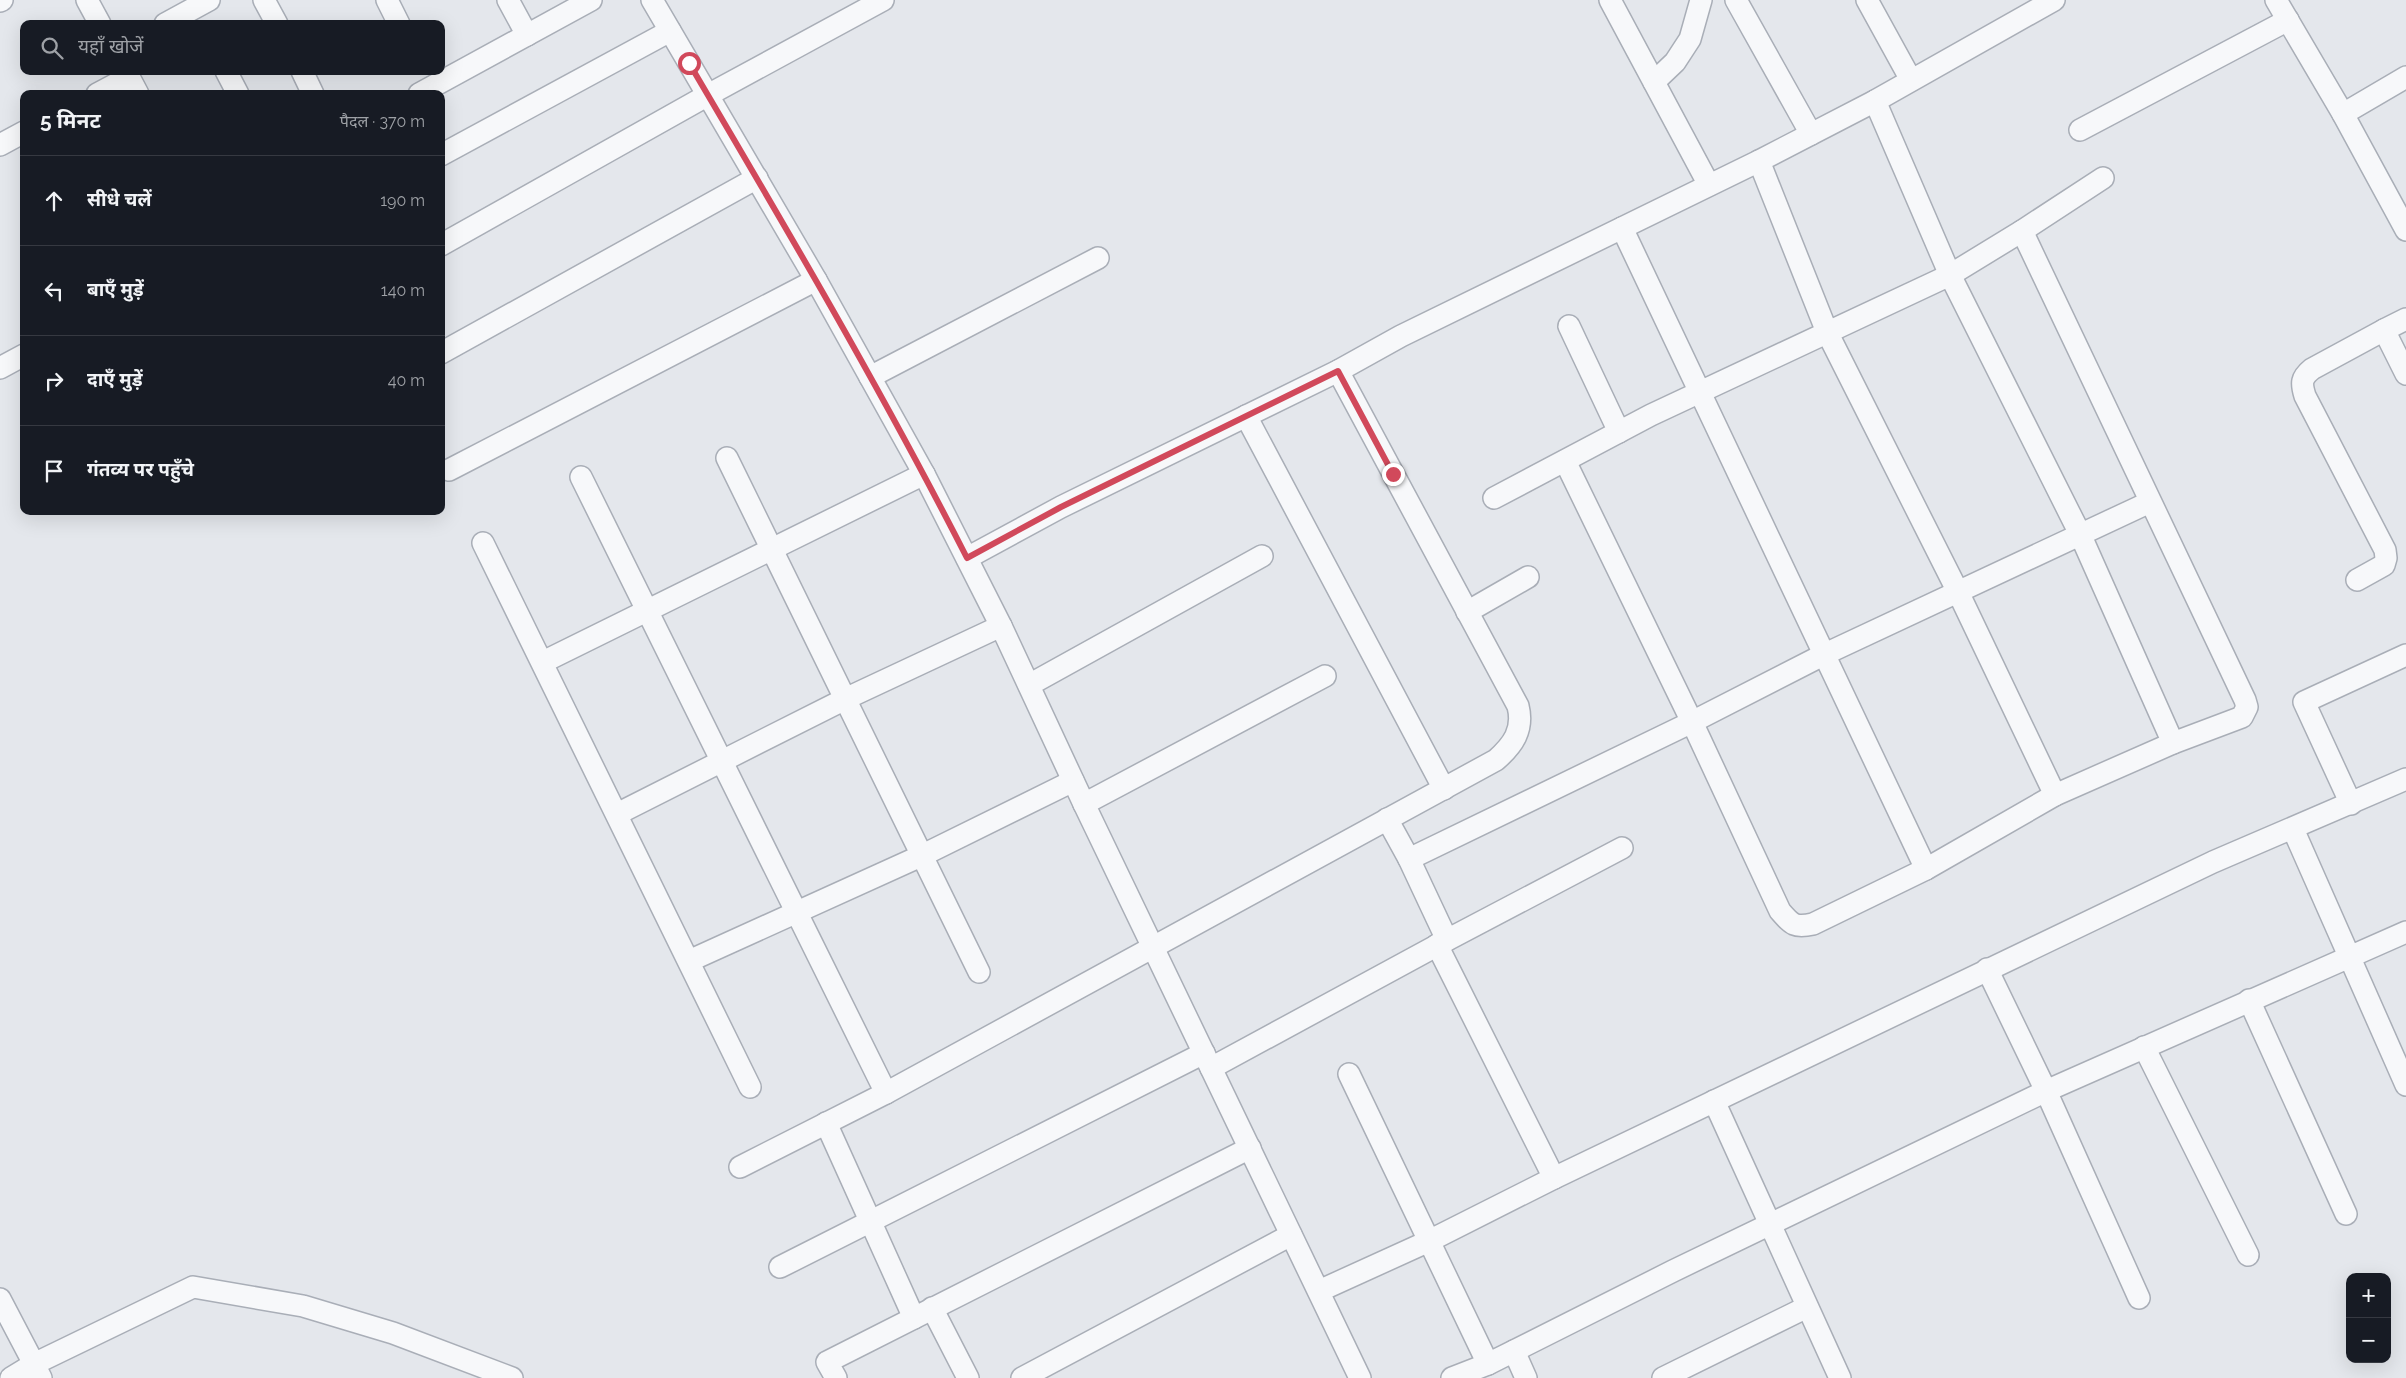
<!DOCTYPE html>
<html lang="hi">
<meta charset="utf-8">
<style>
:root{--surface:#171b24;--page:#242831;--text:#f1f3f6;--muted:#9ea1a6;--line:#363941}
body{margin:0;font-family:Raleway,"Noto Sans Devanagari",sans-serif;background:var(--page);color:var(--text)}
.controls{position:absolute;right:15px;bottom:15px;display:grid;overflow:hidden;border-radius:10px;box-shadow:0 5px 20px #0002}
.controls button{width:45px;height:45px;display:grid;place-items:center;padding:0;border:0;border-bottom:1px solid var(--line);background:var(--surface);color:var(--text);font:25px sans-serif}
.stop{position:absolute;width:15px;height:15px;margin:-11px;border:4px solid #d1495b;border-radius:50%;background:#fff}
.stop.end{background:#d1495b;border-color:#fff;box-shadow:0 1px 5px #0008}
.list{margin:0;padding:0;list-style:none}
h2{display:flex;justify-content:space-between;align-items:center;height:65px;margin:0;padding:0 20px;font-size:21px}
h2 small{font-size:16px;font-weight:400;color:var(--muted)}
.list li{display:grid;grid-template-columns:32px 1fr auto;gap:15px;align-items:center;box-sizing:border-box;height:90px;padding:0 20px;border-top:1px solid var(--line)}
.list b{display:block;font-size:19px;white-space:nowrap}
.list em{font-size:16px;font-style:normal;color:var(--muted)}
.icon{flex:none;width:28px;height:28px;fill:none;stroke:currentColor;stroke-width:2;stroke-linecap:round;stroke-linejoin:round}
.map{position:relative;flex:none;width:2406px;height:1378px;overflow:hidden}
.search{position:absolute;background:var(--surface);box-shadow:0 5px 20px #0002;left:20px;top:20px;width:425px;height:55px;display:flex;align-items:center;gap:12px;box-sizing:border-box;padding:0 18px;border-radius:10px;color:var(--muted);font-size:19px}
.panel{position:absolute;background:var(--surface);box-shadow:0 5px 20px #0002;left:20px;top:90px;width:425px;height:425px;border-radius:10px}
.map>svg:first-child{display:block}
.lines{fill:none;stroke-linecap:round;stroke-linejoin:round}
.minor-casing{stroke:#a9aeb7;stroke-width:24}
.minor{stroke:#f7f8fa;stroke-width:21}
.route{stroke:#d1495b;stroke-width:6}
</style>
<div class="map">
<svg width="2406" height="1378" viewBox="0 0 2406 1378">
<rect width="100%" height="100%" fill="#e4e7ec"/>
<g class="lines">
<defs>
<g id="minor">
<polyline points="87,0 100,24"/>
<polyline points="264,0 277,24"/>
<polyline points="387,0 399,24"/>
<polyline points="508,0 527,35"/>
<polyline points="652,0 816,280 924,474 1001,626 1084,804 1360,1378"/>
<polyline points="1610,0 1709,185"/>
<polyline points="1736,0 1811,134"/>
<polyline points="1867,0 1911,80"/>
<polyline points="2276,0 2343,114 2406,230"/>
<polyline points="0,1 2,0"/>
<polyline points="165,24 209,0"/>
<polyline points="226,71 238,94"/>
<polyline points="302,71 313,94"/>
<polyline points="129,77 138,94"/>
<polyline points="1654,82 1675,62 1690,39 1701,0"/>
<polyline points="97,94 129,77 126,71"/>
<polyline points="419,94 591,0"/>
<polyline points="1875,101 1950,275 2080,534 2173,743"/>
<polyline points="2343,114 2406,77"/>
<polyline points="2080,130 2288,20"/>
<polyline points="0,145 24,132"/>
<polyline points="441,155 670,31"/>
<polyline points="1759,161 1827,332 1958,592 2055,795"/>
<polyline points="1622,228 1926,869"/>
<polyline points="441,245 708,95 883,0"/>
<polyline points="2406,319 2384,330 2406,374"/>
<polyline points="1569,326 1619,432"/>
<polyline points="441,353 757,178"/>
<polyline points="0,368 24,355"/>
<polyline points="870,377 1098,258"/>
<polyline points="1246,416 1444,789"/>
<polyline points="727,458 979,972"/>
<path d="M1565,461L1692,722L1780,911C1792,925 1795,928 1813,924L1926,869L2055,795L2173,743L2242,717L2247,707L2245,700L2022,231"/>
<polyline points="449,470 816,280"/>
<polyline points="581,477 886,1093"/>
<polyline points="1494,498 1651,415 1950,275 2022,231 2103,178"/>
<polyline points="483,543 750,1087"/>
<polyline points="967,558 1061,507 1338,371 1401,336 1759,161 1875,101 2054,0"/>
<path d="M2357,580L2384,565L2386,558L2385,550L2305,396C2301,383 2301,378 2312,369L2384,330"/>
<polyline points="1467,612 1528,577"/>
<polyline points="543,662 924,474"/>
<polyline points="1029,685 1262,556"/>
<polyline points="1084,804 1325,676"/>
<polyline points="2351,804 2304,702 2406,655"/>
<polyline points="617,814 845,699 1001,626"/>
<polyline points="1387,819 1409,859 1447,940"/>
<polyline points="2293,829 2406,1085"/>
<polyline points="1409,859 1692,722 1823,655 2150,502"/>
<polyline points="1437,945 1554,1178"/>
<polyline points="689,961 923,855 1073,781"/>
<polyline points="1987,969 2046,1091 2139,1298"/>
<polyline points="2249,1000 2346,1214"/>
<polyline points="2144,1047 2248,1255"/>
<polyline points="1211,1068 1447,940 1622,848"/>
<polyline points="1349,1074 1488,1364"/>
<polyline points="1714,1101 1840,1378"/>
<polyline points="826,1123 914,1318"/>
<path d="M740,1167L886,1093L1496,760C1513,745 1524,730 1518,706L1338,371"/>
<polyline points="780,1267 1204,1053"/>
<polyline points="1319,1291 1429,1241 1554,1178 2213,862 2406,779"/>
<polyline points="0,1299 34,1364 193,1287 303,1306 393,1333 512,1378"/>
<polyline points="932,1308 968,1378"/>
<polyline points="1514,1351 1526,1378"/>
<polyline points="11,1378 34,1364 41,1378"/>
<polyline points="836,1378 827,1362 1250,1148"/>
<polyline points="1022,1378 1291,1235"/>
<polyline points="1452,1378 1488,1364 1673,1271 2046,1091 2406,932"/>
<polyline points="1663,1378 1807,1307"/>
</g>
</defs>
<use href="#minor" class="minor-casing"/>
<use href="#minor" class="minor"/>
</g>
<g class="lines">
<path class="route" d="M689,63C785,226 881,389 967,558L1061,507L1338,371L1393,474"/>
</g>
</svg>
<div class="controls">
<button>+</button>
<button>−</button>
</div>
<div class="stop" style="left:689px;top:63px"></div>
<div class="stop end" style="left:1393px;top:474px"></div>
<div class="search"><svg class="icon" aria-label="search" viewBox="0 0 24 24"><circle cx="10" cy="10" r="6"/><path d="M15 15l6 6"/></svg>यहाँ खोजें</div>
<section class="panel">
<h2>5 मिनट<small>पैदल · 370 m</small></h2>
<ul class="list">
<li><svg class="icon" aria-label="ahead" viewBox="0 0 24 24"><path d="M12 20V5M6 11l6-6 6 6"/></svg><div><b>सीधे चलें</b></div><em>190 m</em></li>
<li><svg class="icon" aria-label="left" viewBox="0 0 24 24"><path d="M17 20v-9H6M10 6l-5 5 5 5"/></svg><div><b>बाएँ मुड़ें</b></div><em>140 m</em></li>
<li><svg class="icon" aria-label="right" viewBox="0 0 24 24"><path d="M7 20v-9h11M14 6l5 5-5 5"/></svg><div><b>दाएँ मुड़ें</b></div><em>40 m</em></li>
<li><svg class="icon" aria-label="arrive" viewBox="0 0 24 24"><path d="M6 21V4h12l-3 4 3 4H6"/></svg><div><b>गंतव्य पर पहुँचे</b></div></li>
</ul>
</section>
</div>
